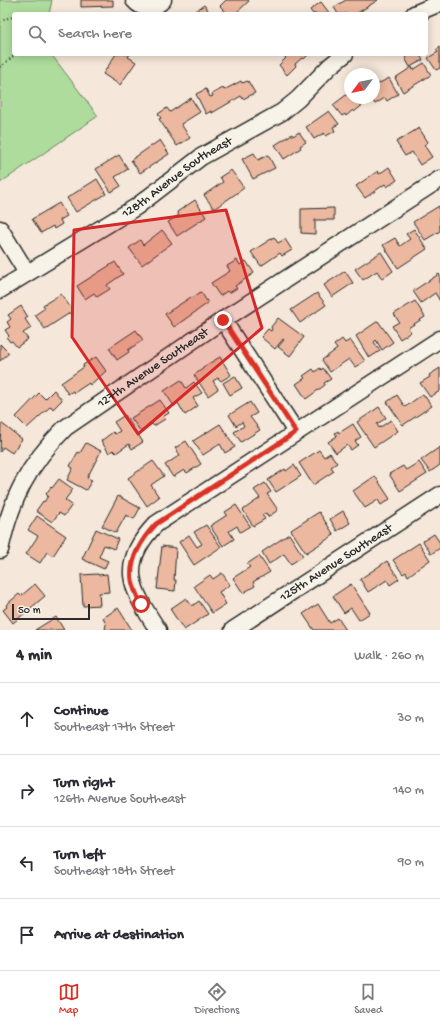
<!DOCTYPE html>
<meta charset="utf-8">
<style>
:root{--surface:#fff;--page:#f2f2f3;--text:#2b2b33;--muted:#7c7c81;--line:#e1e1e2;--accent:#d93025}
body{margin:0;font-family:"Gochi Hand",sans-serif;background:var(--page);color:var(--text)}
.compass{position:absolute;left:344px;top:68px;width:36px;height:36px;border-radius:50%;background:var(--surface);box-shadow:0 2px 10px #0003;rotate:238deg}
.scale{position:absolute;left:12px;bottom:10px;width:78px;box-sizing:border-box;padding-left:4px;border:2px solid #2b2b2b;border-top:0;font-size:11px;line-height:14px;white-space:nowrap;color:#2b2b2b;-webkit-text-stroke:3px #f7f3e8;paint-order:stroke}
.stop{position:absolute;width:12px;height:12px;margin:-9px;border:3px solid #d93025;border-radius:50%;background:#fff}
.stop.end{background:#d93025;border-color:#fff;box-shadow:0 1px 4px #0008}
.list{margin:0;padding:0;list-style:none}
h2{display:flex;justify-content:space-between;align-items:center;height:52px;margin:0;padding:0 16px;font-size:17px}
h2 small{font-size:13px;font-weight:400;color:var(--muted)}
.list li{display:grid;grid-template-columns:26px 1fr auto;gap:12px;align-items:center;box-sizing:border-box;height:72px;padding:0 16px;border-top:1px solid var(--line)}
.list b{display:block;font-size:15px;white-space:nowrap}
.list p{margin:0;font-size:13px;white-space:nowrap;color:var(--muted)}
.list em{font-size:13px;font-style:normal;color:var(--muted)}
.icon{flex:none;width:22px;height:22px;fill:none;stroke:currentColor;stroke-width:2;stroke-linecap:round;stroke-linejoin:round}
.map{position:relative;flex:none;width:440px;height:630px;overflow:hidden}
.search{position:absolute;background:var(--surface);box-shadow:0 2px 10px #0003;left:12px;right:12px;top:12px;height:44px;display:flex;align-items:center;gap:10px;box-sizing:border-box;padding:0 14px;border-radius:4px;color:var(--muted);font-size:15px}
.sheet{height:340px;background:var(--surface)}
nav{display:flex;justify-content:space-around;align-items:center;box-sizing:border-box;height:56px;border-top:1px solid var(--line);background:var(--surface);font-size:11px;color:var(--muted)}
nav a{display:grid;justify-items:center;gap:2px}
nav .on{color:var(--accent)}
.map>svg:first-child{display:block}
.green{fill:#addc9c;stroke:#6c8464}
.building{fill:#ecb89f;stroke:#2b2b2b}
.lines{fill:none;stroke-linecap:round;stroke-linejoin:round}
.minor-casing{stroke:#2b2b2b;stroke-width:19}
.path{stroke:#2b2b2b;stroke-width:2;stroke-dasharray:1 3;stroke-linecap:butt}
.minor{stroke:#f7f3e8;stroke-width:16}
.route{stroke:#d93025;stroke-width:5}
.marked{fill:#d62828;fill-opacity:0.2;stroke:#d62828;stroke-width:3;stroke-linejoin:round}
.labels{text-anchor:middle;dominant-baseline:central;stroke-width:3;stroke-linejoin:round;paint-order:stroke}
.street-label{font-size:13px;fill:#2b2b2b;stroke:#f7f3e8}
</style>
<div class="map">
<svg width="440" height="630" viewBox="0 0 440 630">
<rect width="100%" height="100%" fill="#f5e7d9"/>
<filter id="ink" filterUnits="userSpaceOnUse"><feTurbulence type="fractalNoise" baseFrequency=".025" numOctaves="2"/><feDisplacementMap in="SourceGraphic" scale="8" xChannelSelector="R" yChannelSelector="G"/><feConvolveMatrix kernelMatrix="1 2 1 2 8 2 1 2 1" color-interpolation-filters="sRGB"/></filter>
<g filter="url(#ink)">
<polygon class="green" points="0,0 52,0 49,14 14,14 14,54 51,54 98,116 0,183"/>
<g class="building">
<polygon points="81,0 113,0 113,6 81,7"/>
<polygon points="226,0 248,0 249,1 235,14 228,14 220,6"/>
<polygon points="346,0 378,0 356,14 338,14 334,7"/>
<polygon points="321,2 330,14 313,14 310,10"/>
<polygon points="204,5 211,14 191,14"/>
<polygon points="440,47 440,68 436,70 428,58 438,52 436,50"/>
<polygon points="116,54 130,54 128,57 136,62 120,85 103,74"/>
<polygon points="282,54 309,54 304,59 302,58 295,64 296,66 287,75 279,65 286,58"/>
<polygon points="411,54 419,54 423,60 410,67 405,58"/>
<polygon points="424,63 431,75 403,92 395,78 412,67 413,70"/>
<polygon points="389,78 398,94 387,101 385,98 375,104 371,98 374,98 374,86"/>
<polygon points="241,81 242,83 248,81 255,93 243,99 241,96 212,113 211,111 206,114 196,94 206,89 210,97 213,96 212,94 223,88 224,90"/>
<polygon points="350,92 350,98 364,98 366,101 363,103 364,104 354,112 353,110 346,116 345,114 342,116 333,105"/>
<polygon points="191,98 200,112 181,124 190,138 177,146 159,119 161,118 158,114 167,108 170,112"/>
<polygon points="329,111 339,124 333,127 335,131 326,136 324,133 314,139 306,127"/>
<polygon points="419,128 428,142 424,145 432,157 420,165 412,152 405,156 396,142"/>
<polygon points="299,132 306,142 300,146 301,148 284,159 275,145 292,134 293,136"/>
<polygon points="160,140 169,154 140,173 131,160"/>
<polygon points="254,153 258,160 268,155 275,168 253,179 242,159"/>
<polygon points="119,155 128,169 115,177 121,186 111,192 96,169"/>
<polygon points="389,167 397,180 387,187 385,184 365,198 356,186 378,171 379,174"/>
<polygon points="231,170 244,188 214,209 204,195 223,182 220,177"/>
<polygon points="97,179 106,194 76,212 67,198"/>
<polygon points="195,200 206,217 177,236 168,222 179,215 177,212"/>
<polygon points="59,203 67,216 60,220 62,224 54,229 53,226 41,233 32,219"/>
<polygon points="439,206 440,231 425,240 413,222"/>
<polygon points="334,208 334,220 315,220 315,234 301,233 301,209"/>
<polygon points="414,229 427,249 398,268 383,245 395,238 400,246 410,239 406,234"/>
<polygon points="162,230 172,243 142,265 129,248 140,240 143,245"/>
<polygon points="274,237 278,243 285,239 292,250 282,256 280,253 261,266 251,252"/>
<polygon points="381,252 393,271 382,279 377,271 363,280 355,269"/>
<polygon points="237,260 240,265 246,261 254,273 235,286 237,288 229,293 227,291 220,296 211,283 230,271 227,266"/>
<polygon points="115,262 123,274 107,285 110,289 97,297 94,293 85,299 77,286"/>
<polygon points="345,271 353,283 332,297 324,285"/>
<polygon points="439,274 440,276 440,301 435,293 421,303 413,291"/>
<polygon points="201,292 208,303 174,327 165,314 191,297 192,298"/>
<polygon points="317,293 326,305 300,323 291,310"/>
<polygon points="61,294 73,311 45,329 35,315 45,308 43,305"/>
<polygon points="415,301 425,317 408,328 411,332 400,339 392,326 399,322 394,314"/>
<polygon points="21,306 28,317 25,319 31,328 23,333 28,339 17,347 12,341 10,342 7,338 9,336 5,330 10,327 7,322 11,319 8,315"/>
<polygon points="278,318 304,337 290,356 278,347 284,340 283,339 275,349 261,337 268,329 271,331 272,329 271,327"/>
<polygon points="378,321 393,342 382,350 376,340 374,342 380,351 369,358 356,336"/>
<polygon points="136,330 143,340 128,350 129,352 117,360 109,348"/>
<polygon points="342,339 345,343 350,340 365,361 355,367 349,359 330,372 322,360 337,349 334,345"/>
<polygon points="0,344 9,353 0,361"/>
<polygon points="96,357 106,371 90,385 89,383 74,393 73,391 68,394 61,383 84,367 83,365"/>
<polygon points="220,357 231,375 221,381 218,378 213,381 218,389 208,396 194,375 204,368 203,367"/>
<polygon points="320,368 321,370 323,368 331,379 324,383 325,385 306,399 296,384 305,378 303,376 313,369 315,372"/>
<polygon points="440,368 440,391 430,397 420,383 430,377 429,375"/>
<polygon points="235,376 242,388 230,395 223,383"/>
<polygon points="181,380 186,388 194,382 202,393 193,398 198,406 185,415 178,403 174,406 164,391"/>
<polygon points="54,390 62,400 53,409 51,406 27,428 16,417 39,393 45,399"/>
<polygon points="423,394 432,406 403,425 387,402 397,395 405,407"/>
<polygon points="160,400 169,413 164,416 165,419 154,426 152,424 141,432 131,418"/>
<polygon points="250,402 257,413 250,417 260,430 241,442 234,432 244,426 242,422 236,426 229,415"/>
<polygon points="379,407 386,418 377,424 379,428 391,420 398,431 374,447 357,422"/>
<polygon points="125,415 143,442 132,449 129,444 116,453 113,450 109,453 101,441 113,432 115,434 120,431 114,422"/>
<polygon points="1,423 22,439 12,453 3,447 0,452"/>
<polygon points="220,424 235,447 225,453 220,444 203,455 193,441"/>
<polygon points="353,424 361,437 355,441 358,445 351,450 347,445 336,453 328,442 337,436 335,433 338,431 339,433"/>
<polygon points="186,441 201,464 187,473 184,470 173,477 165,465 180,455 175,448"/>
<polygon points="86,443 101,451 87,478 92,480 86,490 67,480 73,468 70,466 78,452 80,453"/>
<polygon points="440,447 440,465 430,472 421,460"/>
<polygon points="319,450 324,457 330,453 337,463 331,467 334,471 313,485 299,463"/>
<polygon points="153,461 164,476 151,485 159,497 147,506 128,478"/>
<polygon points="419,462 427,474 400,491 389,474 403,466 406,470"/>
<polygon points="294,465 301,476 276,492 268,480 285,469 286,471"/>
<polygon points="375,476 390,499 381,505 378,500 365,508 353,491"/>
<polygon points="59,479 73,489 65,500 72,505 64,516 59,513 52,522 36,511 43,501 44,502 48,496 46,494 51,487 52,488"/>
<polygon points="265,483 271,492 267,494 278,510 268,517 266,513 262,515 265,519 253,526 243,510 260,498 254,490"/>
<polygon points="118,496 140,508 134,519 126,515 116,533 102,526"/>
<polygon points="236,505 250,526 240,532 237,526 229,531 234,539 223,546 210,526 227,515 225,512"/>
<polygon points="343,511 350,523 337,531 330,519"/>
<polygon points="319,512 334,535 306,553 291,530"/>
<polygon points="37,516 66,536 53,556 47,552 40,563 26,554 38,536 28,530"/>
<polygon points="206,525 221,547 194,565 179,542 189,535 197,547 202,544 194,532"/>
<polygon points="96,529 118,539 114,549 104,545 99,557 108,561 104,569 82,559"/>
<polygon points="289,534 303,556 291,564 284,554 269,564 262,552"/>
<polygon points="434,534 440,543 440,548 431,554 423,541"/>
<polygon points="419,543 430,560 408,576 406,572 403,574 393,560"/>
<polygon points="162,546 176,548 174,580 176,580 175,591 157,589"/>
<polygon points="259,556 270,572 253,582 255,586 243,593 233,578 250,567 247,564"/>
<polygon points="387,561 399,579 390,585 387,580 368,592 360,579"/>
<polygon points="222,573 230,585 219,592 226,604 212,613 194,586 210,575 213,579"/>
<polygon points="98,574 98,575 107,574 109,592 99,593 100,605 83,606 81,575"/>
<polygon points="35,584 45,596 13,623 3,610 7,607 6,605 19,594 21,596"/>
<polygon points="351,584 370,613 359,620 351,608 344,613 333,596"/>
<polygon points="186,598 192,606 199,601 208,614 184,630 170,609"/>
<polygon points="318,604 330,623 338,618 346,630 314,630 303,614"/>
<polygon points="118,608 132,630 105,630 106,624 103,618"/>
<polygon points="56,617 64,630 35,630"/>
</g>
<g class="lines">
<defs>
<g id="minor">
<path d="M134,0C142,10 155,9 163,0"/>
<polyline points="414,14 440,3"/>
<polyline points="0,229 27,273"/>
<path id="s1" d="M0,290L136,207L201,157L282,112L298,99L330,66L345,54"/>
<polyline points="223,320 296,432"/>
<path id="s2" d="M0,550C11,499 28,465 65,428L223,320L440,179"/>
<path d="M158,630C131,589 117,564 156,524L440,339"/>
<path id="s3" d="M233,630L440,495"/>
</g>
</defs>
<use href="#minor" class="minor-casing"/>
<g class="path">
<polyline points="0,22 8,18 14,17"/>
<polyline points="0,67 16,54"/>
</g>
<use href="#minor" class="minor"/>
</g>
</g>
<g class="lines" filter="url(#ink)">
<path class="route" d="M141,604C137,596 133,588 132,580C129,558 142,539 156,524L296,432L223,320"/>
</g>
<path class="marked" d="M226,210L262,328L138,434L72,337L74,230Z"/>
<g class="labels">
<g class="street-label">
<text stroke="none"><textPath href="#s1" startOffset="210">128th Avenue Southeast</textPath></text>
<text stroke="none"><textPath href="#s2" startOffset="247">127th Avenue Southeast</textPath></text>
<text stroke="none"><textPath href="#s3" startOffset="123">125th Avenue Southeast</textPath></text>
</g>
</g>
</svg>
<svg class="compass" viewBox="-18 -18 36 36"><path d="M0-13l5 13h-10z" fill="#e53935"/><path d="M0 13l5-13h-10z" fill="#7c7c81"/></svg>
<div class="scale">50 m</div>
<div class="stop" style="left:141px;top:604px"></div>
<div class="stop end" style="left:223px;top:320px"></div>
<div class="search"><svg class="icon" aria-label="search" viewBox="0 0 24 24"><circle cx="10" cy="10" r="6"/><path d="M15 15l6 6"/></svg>Search here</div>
</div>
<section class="sheet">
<h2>4 min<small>Walk · 260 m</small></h2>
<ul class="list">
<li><svg class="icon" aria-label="ahead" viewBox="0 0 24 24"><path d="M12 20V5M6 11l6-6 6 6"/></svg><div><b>Continue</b><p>Southeast 17th Street</p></div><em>30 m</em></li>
<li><svg class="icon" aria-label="right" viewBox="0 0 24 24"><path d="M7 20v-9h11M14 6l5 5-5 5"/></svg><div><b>Turn right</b><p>126th Avenue Southeast</p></div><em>140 m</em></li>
<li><svg class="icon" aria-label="left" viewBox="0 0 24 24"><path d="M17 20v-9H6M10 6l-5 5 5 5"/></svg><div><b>Turn left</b><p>Southeast 18th Street</p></div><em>90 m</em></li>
<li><svg class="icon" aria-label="arrive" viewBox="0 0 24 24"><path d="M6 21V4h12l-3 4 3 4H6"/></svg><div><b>Arrive at destination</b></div></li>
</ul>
</section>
<nav>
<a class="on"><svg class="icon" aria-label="map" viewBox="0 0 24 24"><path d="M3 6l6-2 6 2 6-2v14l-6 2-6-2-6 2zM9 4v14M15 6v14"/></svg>Map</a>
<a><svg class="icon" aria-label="directions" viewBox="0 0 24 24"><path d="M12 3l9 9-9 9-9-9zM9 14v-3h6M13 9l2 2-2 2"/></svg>Directions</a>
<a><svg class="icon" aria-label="saved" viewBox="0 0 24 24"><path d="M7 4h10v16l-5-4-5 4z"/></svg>Saved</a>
</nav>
